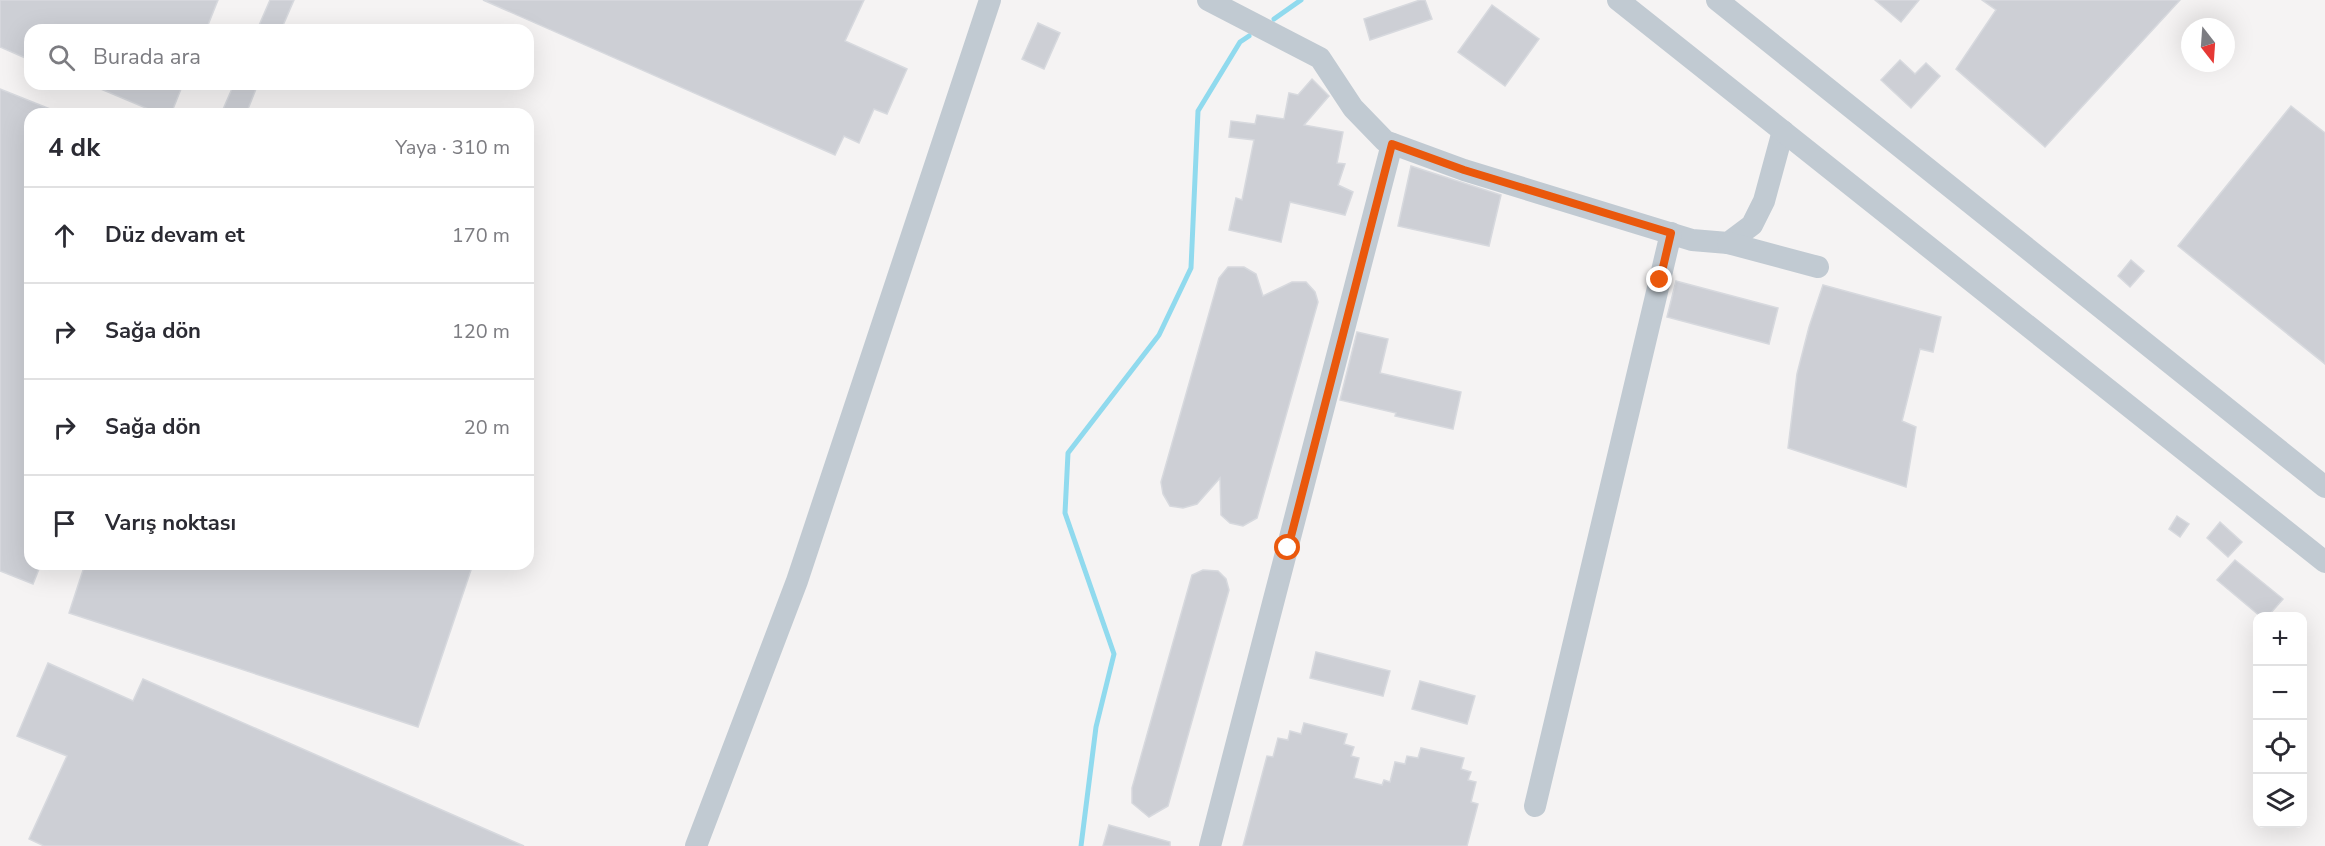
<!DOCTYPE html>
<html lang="tr">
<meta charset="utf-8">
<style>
:root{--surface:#fff;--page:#f7f7f7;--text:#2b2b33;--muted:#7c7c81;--line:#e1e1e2}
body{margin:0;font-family:"Nunito Sans",sans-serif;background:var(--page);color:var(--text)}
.controls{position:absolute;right:18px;bottom:18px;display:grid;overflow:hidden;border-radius:12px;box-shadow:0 6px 24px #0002}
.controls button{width:54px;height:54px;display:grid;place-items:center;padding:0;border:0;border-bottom:2px solid var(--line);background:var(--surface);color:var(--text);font:30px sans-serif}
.compass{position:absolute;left:2181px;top:18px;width:54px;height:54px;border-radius:50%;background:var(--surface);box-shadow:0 6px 24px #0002;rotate:163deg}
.stop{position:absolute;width:18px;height:18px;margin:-14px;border:4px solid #ea580c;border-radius:50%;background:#fff}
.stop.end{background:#ea580c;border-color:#fff;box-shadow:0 2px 6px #0008}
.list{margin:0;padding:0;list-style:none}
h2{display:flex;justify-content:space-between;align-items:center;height:78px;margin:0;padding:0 24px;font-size:26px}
h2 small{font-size:20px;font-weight:400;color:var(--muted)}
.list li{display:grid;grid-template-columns:39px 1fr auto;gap:18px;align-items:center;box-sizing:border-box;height:96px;padding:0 24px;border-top:2px solid var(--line)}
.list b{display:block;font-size:22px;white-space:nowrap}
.list em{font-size:20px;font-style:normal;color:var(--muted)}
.icon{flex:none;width:33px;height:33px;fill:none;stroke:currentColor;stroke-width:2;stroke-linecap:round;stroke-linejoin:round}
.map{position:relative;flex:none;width:2325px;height:846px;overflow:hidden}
.search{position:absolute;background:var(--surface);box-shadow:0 6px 24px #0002;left:24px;top:24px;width:510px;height:66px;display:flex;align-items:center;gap:15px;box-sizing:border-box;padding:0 21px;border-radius:18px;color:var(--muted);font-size:22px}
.panel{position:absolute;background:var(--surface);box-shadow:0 6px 24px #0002;left:24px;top:108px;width:510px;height:462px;border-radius:18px}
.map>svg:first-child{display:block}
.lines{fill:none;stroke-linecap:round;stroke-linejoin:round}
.stream{stroke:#90daee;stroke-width:5}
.building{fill:#cdcfd5;stroke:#d7d9de;stroke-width:1.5}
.minor{stroke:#c1cad2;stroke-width:22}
.route{stroke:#ea580c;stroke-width:8}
</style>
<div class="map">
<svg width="2325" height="846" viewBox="0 0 2325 846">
<rect width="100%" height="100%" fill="#f5f3f3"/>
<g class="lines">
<g class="stream">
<polyline points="1274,19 1301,0"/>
<polyline points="1081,846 1096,727 1114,654 1065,513 1068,453 1159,335 1191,268 1198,111 1240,42 1249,36"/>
</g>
</g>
<g class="building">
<polygon points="0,0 218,0 206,30 30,30 30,60 0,47"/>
<polygon points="270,0 294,0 281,30 257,30"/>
<polygon points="483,0 864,0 845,41 907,69 887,114 874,109 859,143 844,136 835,155"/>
<polygon points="1420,0 1425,0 1432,19 1370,40 1364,19"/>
<polygon points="1875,0 1919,0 1901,22"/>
<polygon points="1982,0 2180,0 2045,147 1956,69 1996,10"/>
<polygon points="1492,5 1539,39 1505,86 1458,52"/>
<polygon points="1038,23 1060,33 1044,69 1022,59"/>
<polygon points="1900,60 1915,74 1926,63 1940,76 1911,108 1881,80"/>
<polygon points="1312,79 1329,96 1304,125 1343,132 1337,163 1345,164 1338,185 1353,192 1345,215 1290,202 1281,242 1229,230 1236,198 1242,200 1254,140 1229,137 1231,121 1255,124 1257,115 1284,119 1289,93 1298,95"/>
<polygon points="89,84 183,84 171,114 160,114"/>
<polygon points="234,84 258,84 246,114 221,114"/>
<polygon points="0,89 60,113 30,114 30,564 41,564 33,584 0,571"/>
<polygon points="2291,106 2325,133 2325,364 2178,246"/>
<polygon points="1411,166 1501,195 1489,246 1398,226"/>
<polygon points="2131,260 2144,271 2130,287 2118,276"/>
<polygon points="1228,267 1244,267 1256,274 1263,296 1292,282 1306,282 1315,292 1318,302 1257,518 1243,526 1230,523 1221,515 1220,478 1197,504 1183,508 1170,506 1163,494 1161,482 1219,278"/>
<polygon points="1676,281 1778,308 1769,344 1667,317"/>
<polygon points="1823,285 1941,317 1933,352 1920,349 1902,421 1916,427 1906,487 1788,448 1797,374 1809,327"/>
<polygon points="1357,332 1388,339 1380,373 1461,392 1453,429 1395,416 1396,413 1340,400"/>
<polygon points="2177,516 2189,524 2180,537 2169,529"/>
<polygon points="2220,522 2242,542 2228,557 2207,538"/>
<polygon points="2235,560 2283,599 2268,616 2260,616 2217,580"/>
<polygon points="85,564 473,564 418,727 69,613"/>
<polygon points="1203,570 1218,571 1226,579 1229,590 1168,806 1149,817 1132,803 1132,788 1192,575"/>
<polygon points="1316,652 1390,671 1383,696 1310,678"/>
<polygon points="48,663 133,701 143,679 524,846 44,846 29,839 67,756 17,736"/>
<polygon points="1420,681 1475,696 1467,724 1412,709"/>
<polygon points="1304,723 1347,734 1344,744 1354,747 1351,756 1359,758 1354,778 1382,785 1384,780 1390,782 1395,762 1405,764 1407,756 1418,758 1421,748 1464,758 1461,769 1471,772 1468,780 1476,782 1471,802 1478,804 1467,846 1243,846 1267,756 1273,757 1278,738 1288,740 1290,731 1301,734"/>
<polygon points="1109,825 1170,842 1170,846 1103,846"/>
</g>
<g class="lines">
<g class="minor">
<polyline points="1208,0 1320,58 1353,108 1385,141 1464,170 1692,240 1728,243 1752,225 1764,201 1783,131"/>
<polyline points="1618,0 2325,562"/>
<polyline points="1717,0 2325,487"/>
<polyline points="1728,243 1818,267"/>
<polyline points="1535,806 1671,233"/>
<polyline points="696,846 797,581 990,0"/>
<polyline points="1210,846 1392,144"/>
</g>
</g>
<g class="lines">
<polyline class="route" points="1288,548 1392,144 1464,170 1671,233 1660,280"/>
</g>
</svg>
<div class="controls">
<button>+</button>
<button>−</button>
<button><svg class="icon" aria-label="locate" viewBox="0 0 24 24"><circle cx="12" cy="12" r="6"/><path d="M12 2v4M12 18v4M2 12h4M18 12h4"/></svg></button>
<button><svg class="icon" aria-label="layers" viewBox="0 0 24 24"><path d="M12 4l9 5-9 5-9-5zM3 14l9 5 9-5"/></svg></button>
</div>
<svg class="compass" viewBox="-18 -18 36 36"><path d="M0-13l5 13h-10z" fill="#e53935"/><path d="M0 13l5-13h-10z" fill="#7c7c81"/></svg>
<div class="stop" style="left:1288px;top:548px"></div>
<div class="stop end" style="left:1660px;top:280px"></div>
<div class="search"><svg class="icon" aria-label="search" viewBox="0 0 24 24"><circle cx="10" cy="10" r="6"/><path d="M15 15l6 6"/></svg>Burada ara</div>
<section class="panel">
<h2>4 dk<small>Yaya · 310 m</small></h2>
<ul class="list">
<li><svg class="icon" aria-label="ahead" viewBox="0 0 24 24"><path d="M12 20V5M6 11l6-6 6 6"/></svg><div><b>Düz devam et</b></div><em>170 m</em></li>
<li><svg class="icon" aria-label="right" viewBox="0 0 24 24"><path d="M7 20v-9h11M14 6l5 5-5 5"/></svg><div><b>Sağa dön</b></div><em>120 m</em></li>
<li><svg class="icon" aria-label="right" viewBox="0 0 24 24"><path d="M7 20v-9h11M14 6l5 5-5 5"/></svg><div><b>Sağa dön</b></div><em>20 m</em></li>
<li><svg class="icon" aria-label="arrive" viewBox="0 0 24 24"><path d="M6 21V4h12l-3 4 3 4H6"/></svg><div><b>Varış noktası</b></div></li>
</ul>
</section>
</div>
